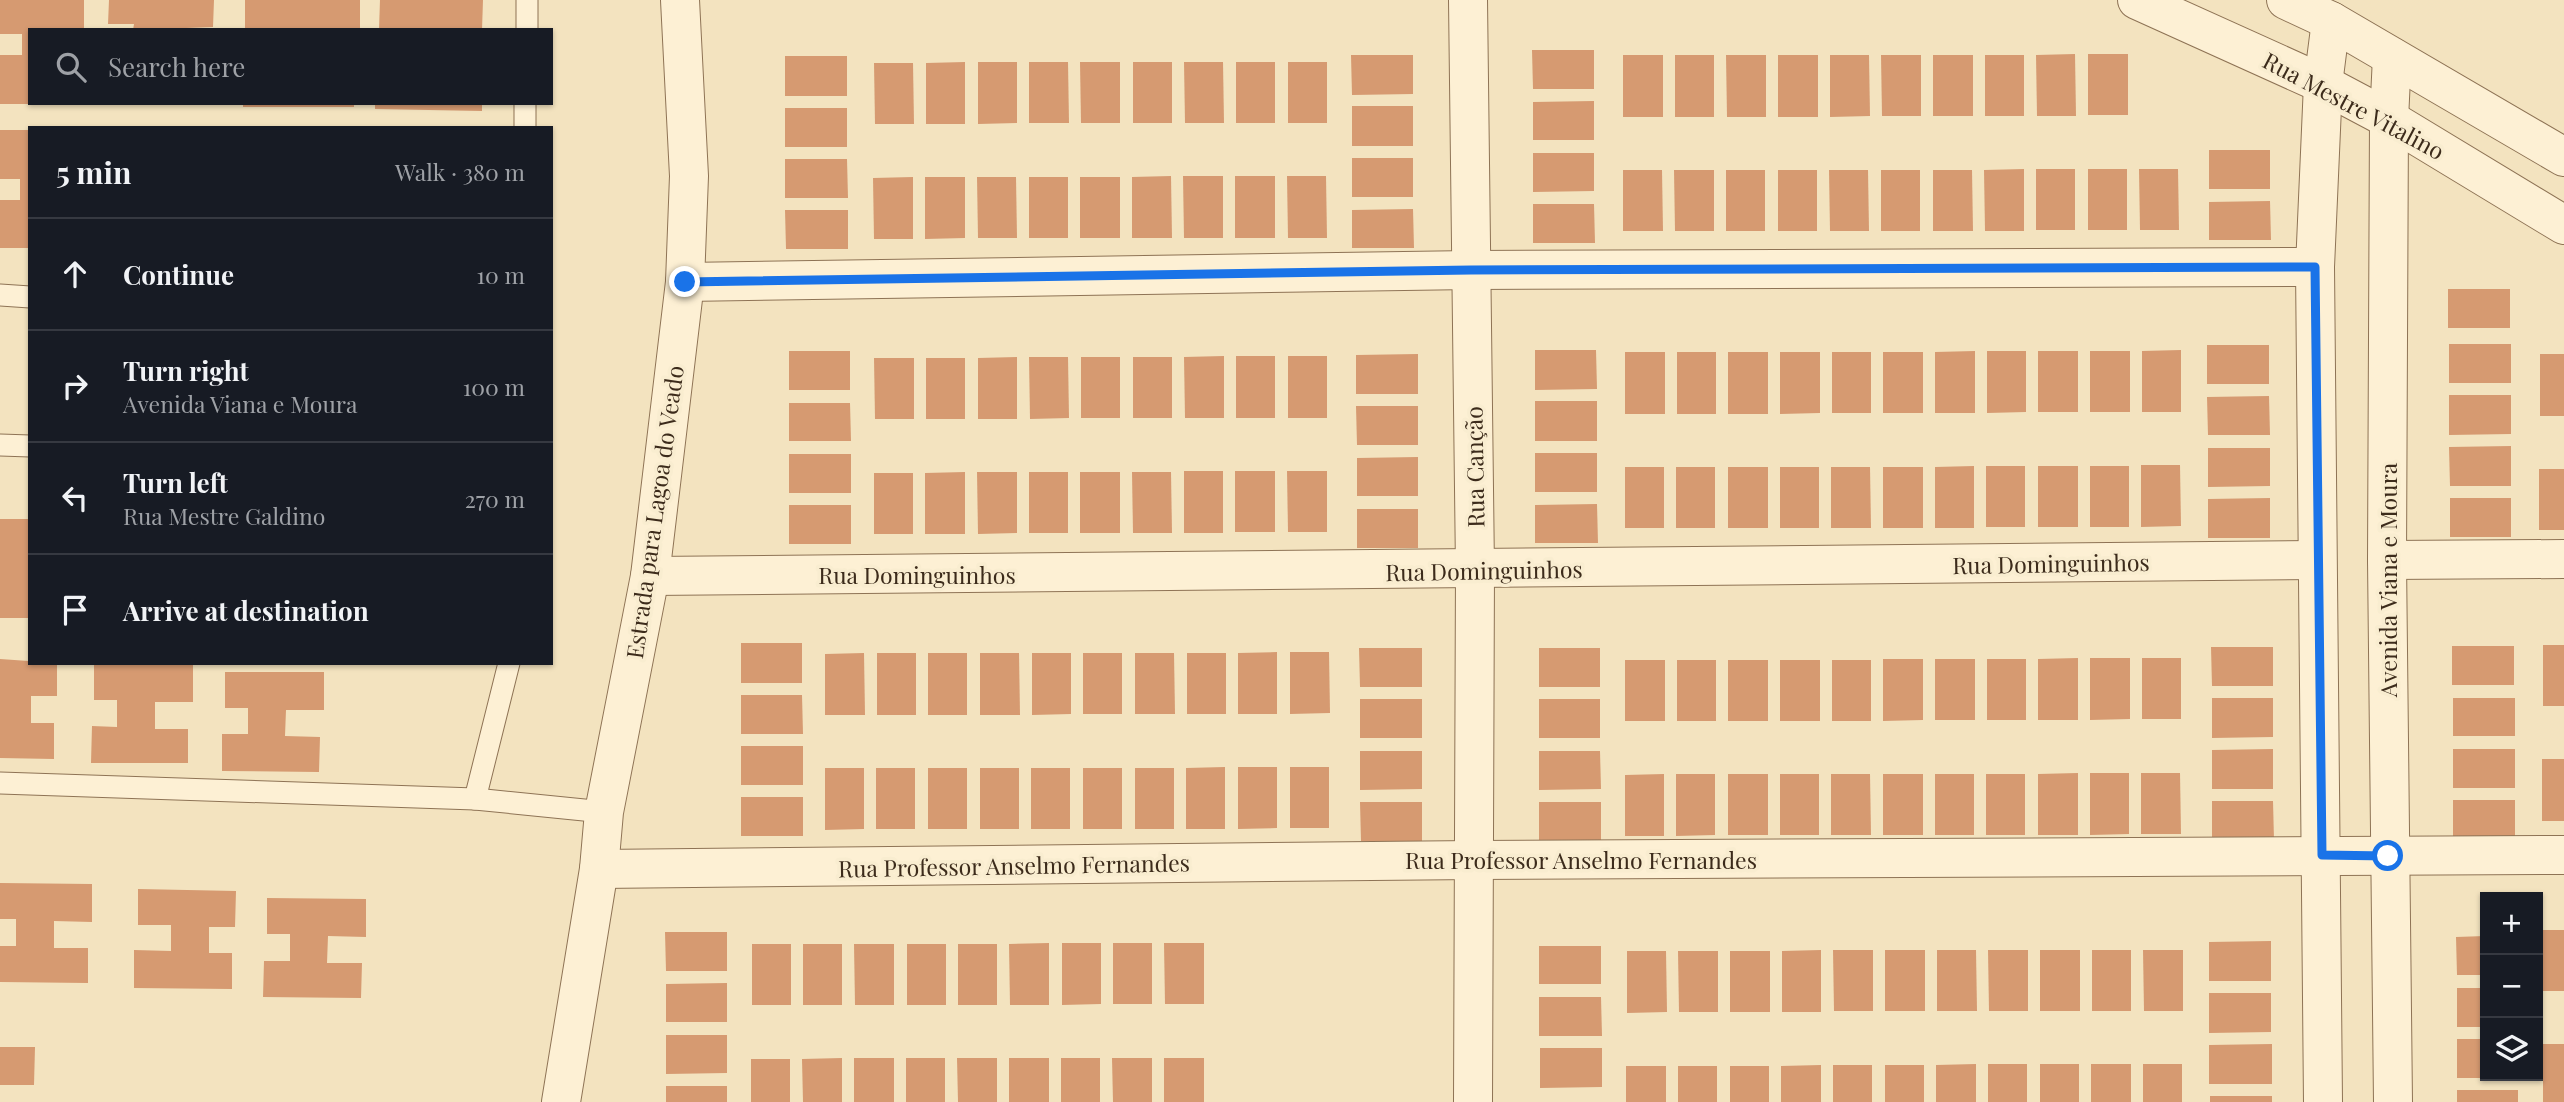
<!DOCTYPE html>
<meta charset="utf-8">
<style>
:root{--surface:#171b24;--page:#242831;--text:#f1f3f6;--muted:#9ea1a6;--line:#363941}
body{margin:0;font-family:"Playfair Display",serif;background:var(--page);color:var(--text)}
.controls{position:absolute;right:21px;bottom:21px;display:grid;overflow:hidden;border-radius:0px;box-shadow:0 2px 5px #0004}
.controls button{width:63px;height:63px;display:grid;place-items:center;padding:0;border:0;border-bottom:2px solid var(--line);background:var(--surface);color:var(--text);font:35px sans-serif}
.stop{position:absolute;width:21px;height:21px;margin:-16px;border:5px solid #1a73e8;border-radius:50%;background:#fff}
.stop.end{background:#1a73e8;border-color:#fff;box-shadow:0 2px 7px #0008}
.list{margin:0;padding:0;list-style:none}
h2{display:flex;justify-content:space-between;align-items:center;height:91px;margin:0;padding:0 28px;font-size:30px}
h2 small{font-size:23px;font-weight:400;color:var(--muted)}
.list li{display:grid;grid-template-columns:46px 1fr auto;gap:21px;align-items:center;box-sizing:border-box;height:112px;padding:0 28px;border-top:2px solid var(--line)}
.list b{display:block;font-size:26px;white-space:nowrap}
.list p{margin:0;font-size:23px;white-space:nowrap;color:var(--muted)}
.list em{font-size:23px;font-style:normal;color:var(--muted)}
.icon{flex:none;width:38px;height:38px;fill:none;stroke:currentColor;stroke-width:2;stroke-linecap:round;stroke-linejoin:round}
.map{position:relative;flex:none;width:2564px;height:1102px;overflow:hidden}
.search{position:absolute;background:var(--surface);box-shadow:0 2px 5px #0004;left:28px;top:28px;width:525px;height:77px;display:flex;align-items:center;gap:18px;box-sizing:border-box;padding:0 24px;border-radius:0px;color:var(--muted);font-size:26px}
.panel{position:absolute;background:var(--surface);box-shadow:0 2px 5px #0004;left:28px;top:126px;width:525px;height:539px;border-radius:0px}
.map>svg:first-child{display:block}
.building{fill:#d69a71}
.lines{fill:none;stroke-linecap:round;stroke-linejoin:round}
.service-casing{stroke:#8e7355;stroke-width:23}
.minor-casing{stroke:#8e7355;stroke-width:40}
.tertiary-casing{stroke:#8e7355;stroke-width:40}
.service{stroke:#fdf0d4;stroke-width:21}
.minor{stroke:#fdf0d4;stroke-width:38}
.tertiary{stroke:#fdf0d4;stroke-width:38}
.route{stroke:#1a73e8;stroke-width:9}
.labels{text-anchor:middle;dominant-baseline:central;stroke-width:7;stroke-linejoin:round;paint-order:stroke}
.street-label{font-size:23px;fill:#3c2b1b;stroke:#f9edd0}
</style>
<div class="map">
<svg width="2564" height="1102" viewBox="0 0 2564 1102">
<rect width="100%" height="100%" fill="#f3e3bf"/>
<g class="building">
<polygon points="0,0 84,0 84,30 30,30 30,104 0,104 0,55 22,55 22,34 0,34"/>
<polygon points="109,0 214,0 213,27 133,30 134,24 108,24"/>
<rect x="245" y="0" width="115" height="30"/>
<polygon points="380,0 483,0 482,30 379,30"/>
<polygon points="1532,50 1594,50 1594,89 1533,89"/>
<polygon points="2075,54 2076,116 2037,116 2036,55"/>
<rect x="2088" y="54" width="40" height="61"/>
<polygon points="1351,55 1413,55 1413,94 1352,95"/>
<rect x="1623" y="55" width="40" height="62"/>
<rect x="1675" y="55" width="39" height="62"/>
<polygon points="1726,55 1766,55 1766,117 1727,117"/>
<rect x="1778" y="55" width="40" height="62"/>
<polygon points="1830,55 1869,55 1870,116 1830,117"/>
<polygon points="1881,55 1921,55 1921,116 1882,116"/>
<rect x="1933" y="55" width="40" height="61"/>
<rect x="1985" y="55" width="39" height="61"/>
<rect x="785" y="56" width="62" height="40"/>
<polygon points="965,62 965,124 926,124 926,63"/>
<polygon points="978,62 1017,62 1017,123 978,124"/>
<polygon points="1029,62 1068,62 1069,123 1029,123"/>
<polygon points="1080,62 1120,62 1120,123 1081,123"/>
<rect x="1133" y="62" width="39" height="61"/>
<polygon points="1184,62 1223,62 1224,123 1185,123"/>
<rect x="1236" y="62" width="39" height="61"/>
<rect x="1288" y="62" width="39" height="61"/>
<polygon points="874,63 913,63 914,124 875,124"/>
<polygon points="1594,101 1594,140 1533,140 1533,102"/>
<rect x="243" y="103" width="111" height="4"/>
<polygon points="375,103 482,103 482,111 375,109"/>
<rect x="1352" y="106" width="61" height="40"/>
<rect x="785" y="108" width="62" height="39"/>
<polygon points="0,130 30,130 30,248 0,248 0,200 20,200 20,179 0,179"/>
<rect x="2209" y="150" width="61" height="39"/>
<polygon points="1533,153 1594,153 1594,191 1533,192"/>
<rect x="1352" y="158" width="61" height="39"/>
<polygon points="785,159 847,159 848,198 785,198"/>
<polygon points="2024,169 2024,231 1985,231 1984,170"/>
<rect x="2036" y="169" width="39" height="61"/>
<rect x="2088" y="169" width="39" height="61"/>
<polygon points="2139,169 2178,169 2179,230 2140,230"/>
<polygon points="1623,170 1662,170 1663,231 1623,231"/>
<polygon points="1674,170 1714,170 1714,231 1675,231"/>
<rect x="1726" y="170" width="39" height="61"/>
<rect x="1778" y="170" width="39" height="61"/>
<polygon points="1829,170 1868,170 1869,231 1830,231"/>
<rect x="1881" y="170" width="39" height="61"/>
<polygon points="1933,170 1972,170 1973,231 1933,231"/>
<polygon points="1171,176 1172,238 1132,238 1132,177"/>
<polygon points="1183,176 1223,176 1223,238 1184,238"/>
<rect x="1235" y="176" width="40" height="62"/>
<polygon points="1287,176 1326,176 1327,238 1288,238"/>
<polygon points="913,177 913,239 874,239 873,178"/>
<polygon points="925,177 965,177 965,238 925,239"/>
<polygon points="977,177 1016,177 1017,238 978,238"/>
<rect x="1029" y="177" width="39" height="61"/>
<rect x="1080" y="177" width="40" height="61"/>
<polygon points="2270,201 2271,240 2209,240 2209,202"/>
<polygon points="1533,204 1594,204 1595,243 1533,243"/>
<polygon points="1413,209 1414,248 1352,248 1352,210"/>
<polygon points="785,210 848,210 848,249 786,249"/>
<rect x="2448" y="289" width="62" height="39"/>
<rect x="2449" y="344" width="62" height="39"/>
<rect x="2207" y="345" width="62" height="39"/>
<polygon points="1535,350 1596,350 1597,389 1535,390"/>
<polygon points="2181,350 2181,412 2142,412 2142,351"/>
<rect x="789" y="351" width="61" height="39"/>
<polygon points="1975,351 1975,413 1935,413 1935,352"/>
<polygon points="1987,351 2026,351 2026,412 1987,413"/>
<rect x="2038" y="351" width="40" height="61"/>
<rect x="2090" y="351" width="40" height="61"/>
<rect x="1625" y="352" width="40" height="62"/>
<rect x="1677" y="352" width="39" height="62"/>
<rect x="1728" y="352" width="40" height="62"/>
<polygon points="1780,352 1820,352 1820,413 1780,414"/>
<rect x="1832" y="352" width="39" height="61"/>
<rect x="1883" y="352" width="40" height="61"/>
<polygon points="1418,354 1418,394 1356,394 1356,355"/>
<rect x="2540" y="354" width="24" height="62"/>
<polygon points="1224,356 1224,418 1185,418 1184,357"/>
<rect x="1236" y="356" width="39" height="62"/>
<rect x="1288" y="356" width="39" height="62"/>
<polygon points="1017,357 1017,419 978,419 978,358"/>
<polygon points="1029,357 1068,357 1069,418 1030,419"/>
<rect x="1081" y="357" width="39" height="61"/>
<rect x="1133" y="357" width="39" height="61"/>
<polygon points="874,358 914,358 914,419 875,419"/>
<rect x="926" y="358" width="39" height="61"/>
<polygon points="2449,395 2511,395 2511,434 2449,435"/>
<polygon points="2269,396 2270,435 2208,435 2207,397"/>
<rect x="1535" y="401" width="62" height="40"/>
<polygon points="789,403 850,403 851,441 789,441"/>
<polygon points="1356,406 1418,406 1418,445 1357,445"/>
<polygon points="2511,446 2511,486 2450,486 2449,447"/>
<polygon points="2208,448 2270,448 2270,486 2208,487"/>
<rect x="1535" y="453" width="62" height="39"/>
<rect x="789" y="454" width="62" height="39"/>
<polygon points="1418,457 1418,496 1357,496 1357,458"/>
<polygon points="2141,465 2180,465 2181,526 2141,527"/>
<polygon points="1974,466 1974,528 1935,528 1935,467"/>
<rect x="1986" y="466" width="39" height="61"/>
<rect x="2038" y="466" width="40" height="61"/>
<rect x="2090" y="466" width="39" height="61"/>
<rect x="1625" y="467" width="39" height="61"/>
<rect x="1676" y="467" width="39" height="61"/>
<rect x="1728" y="467" width="40" height="61"/>
<rect x="1780" y="467" width="39" height="61"/>
<polygon points="1831,467 1870,467 1871,528 1831,528"/>
<rect x="1883" y="467" width="40" height="61"/>
<rect x="2539" y="469" width="25" height="61"/>
<rect x="1184" y="471" width="39" height="62"/>
<rect x="1235" y="471" width="40" height="61"/>
<polygon points="1287,471 1327,471 1327,532 1288,532"/>
<polygon points="965,472 965,534 925,534 925,473"/>
<polygon points="977,472 1017,472 1017,533 978,534"/>
<rect x="1029" y="472" width="39" height="61"/>
<rect x="1080" y="472" width="40" height="61"/>
<polygon points="1132,472 1171,472 1172,533 1133,533"/>
<rect x="874" y="473" width="39" height="61"/>
<polygon points="2270,498 2270,538 2208,538 2208,499"/>
<rect x="2450" y="498" width="61" height="39"/>
<polygon points="1597,504 1598,543 1535,543 1535,505"/>
<rect x="789" y="505" width="62" height="39"/>
<rect x="1357" y="509" width="61" height="39"/>
<rect x="0" y="519" width="30" height="99"/>
<rect x="741" y="643" width="61" height="40"/>
<rect x="2543" y="645" width="21" height="61"/>
<rect x="2452" y="646" width="62" height="39"/>
<polygon points="2211,647 2273,647 2273,686 2212,686"/>
<polygon points="1359,648 1422,648 1422,687 1360,687"/>
<rect x="1539" y="648" width="61" height="39"/>
<polygon points="1277,652 1277,714 1238,714 1238,653"/>
<polygon points="1290,652 1329,652 1330,713 1290,714"/>
<polygon points="864,653 865,715 825,715 825,654"/>
<rect x="877" y="653" width="39" height="62"/>
<rect x="928" y="653" width="39" height="62"/>
<polygon points="980,653 1019,653 1020,715 980,715"/>
<polygon points="1032,653 1071,653 1071,714 1032,715"/>
<rect x="1083" y="653" width="39" height="61"/>
<polygon points="1135,653 1174,653 1175,714 1135,714"/>
<rect x="1187" y="653" width="39" height="61"/>
<polygon points="2078,658 2078,720 2038,720 2038,659"/>
<polygon points="2090,658 2130,658 2130,719 2090,720"/>
<rect x="2142" y="658" width="39" height="61"/>
<polygon points="0,659 57,663 57,696 31,696 31,723 54,723 54,759 0,758"/>
<polygon points="1883,659 1923,659 1923,720 1883,721"/>
<rect x="1935" y="659" width="40" height="61"/>
<rect x="1987" y="659" width="39" height="61"/>
<rect x="1625" y="660" width="40" height="61"/>
<rect x="1677" y="660" width="39" height="61"/>
<rect x="1728" y="660" width="40" height="61"/>
<rect x="1780" y="660" width="40" height="61"/>
<rect x="1832" y="660" width="39" height="61"/>
<polygon points="94,664 193,665 193,702 155,702 155,729 188,729 188,763 91,763 92,726 117,727 117,700 94,700"/>
<polygon points="225,672 324,672 324,710 286,710 285,736 320,737 319,772 222,771 222,734 248,734 248,708 225,708"/>
<polygon points="741,695 802,695 803,734 741,734"/>
<polygon points="2212,698 2273,698 2273,737 2212,738"/>
<rect x="2453" y="698" width="62" height="38"/>
<rect x="1360" y="699" width="62" height="39"/>
<rect x="1539" y="699" width="61" height="39"/>
<rect x="741" y="746" width="62" height="39"/>
<polygon points="2273,749 2273,789 2212,789 2212,750"/>
<rect x="2453" y="749" width="62" height="39"/>
<polygon points="1360,751 1422,751 1422,789 1360,790"/>
<polygon points="1539,751 1600,751 1601,789 1539,790"/>
<rect x="2542" y="759" width="22" height="62"/>
<polygon points="1225,767 1225,829 1186,829 1186,768"/>
<polygon points="1238,767 1277,767 1277,828 1238,829"/>
<rect x="1290" y="767" width="39" height="61"/>
<polygon points="825,768 864,768 864,829 825,830"/>
<rect x="876" y="768" width="39" height="61"/>
<rect x="928" y="768" width="39" height="61"/>
<rect x="980" y="768" width="39" height="61"/>
<rect x="1031" y="768" width="39" height="61"/>
<rect x="1083" y="768" width="39" height="61"/>
<rect x="1135" y="768" width="39" height="61"/>
<polygon points="2078,773 2078,835 2038,835 2038,774"/>
<polygon points="2090,773 2129,773 2129,834 2090,835"/>
<polygon points="2141,773 2180,773 2181,834 2141,834"/>
<polygon points="1664,774 1664,836 1625,836 1625,775"/>
<polygon points="1676,774 1715,774 1715,835 1676,836"/>
<rect x="1728" y="774" width="40" height="61"/>
<rect x="1780" y="774" width="39" height="61"/>
<polygon points="1831,774 1870,774 1871,835 1831,835"/>
<rect x="1883" y="774" width="40" height="61"/>
<rect x="1935" y="774" width="39" height="61"/>
<rect x="1986" y="774" width="39" height="61"/>
<rect x="741" y="797" width="62" height="39"/>
<rect x="2453" y="800" width="62" height="39"/>
<polygon points="2212,801 2273,801 2274,840 2212,840"/>
<polygon points="1360,802 1422,802 1422,841 1361,841"/>
<rect x="1539" y="802" width="62" height="39"/>
<polygon points="0,883 92,884 92,922 54,921 54,948 88,948 88,983 0,982 0,946 16,946 16,919 0,919"/>
<polygon points="138,889 236,891 235,927 209,927 209,953 232,953 232,989 134,988 134,950 171,951 171,925 138,925"/>
<polygon points="267,898 366,899 366,937 328,936 327,963 362,963 361,998 263,997 264,961 290,961 290,934 267,934"/>
<rect x="2543" y="930" width="21" height="61"/>
<polygon points="665,932 727,932 727,971 666,971"/>
<polygon points="2485,936 2485,975 2457,975 2456,937"/>
<polygon points="2271,941 2271,981 2209,981 2209,942"/>
<polygon points="1049,943 1049,1005 1010,1005 1009,944"/>
<polygon points="1062,943 1101,943 1101,1004 1062,1005"/>
<rect x="1113" y="943" width="39" height="61"/>
<polygon points="1164,943 1204,943 1204,1004 1165,1004"/>
<rect x="752" y="944" width="39" height="61"/>
<rect x="803" y="944" width="39" height="61"/>
<polygon points="854,944 894,944 894,1005 855,1005"/>
<rect x="907" y="944" width="39" height="61"/>
<rect x="958" y="944" width="39" height="61"/>
<rect x="1539" y="946" width="62" height="38"/>
<polygon points="1821,950 1821,1012 1782,1012 1782,951"/>
<polygon points="1833,950 1873,950 1873,1011 1834,1011"/>
<rect x="1885" y="950" width="40" height="61"/>
<polygon points="1937,950 1976,950 1977,1011 1937,1011"/>
<polygon points="1988,950 2028,950 2028,1011 1989,1011"/>
<rect x="2040" y="950" width="40" height="61"/>
<rect x="2092" y="950" width="39" height="61"/>
<polygon points="2143,950 2183,950 2183,1011 2144,1011"/>
<polygon points="1627,951 1666,951 1667,1012 1627,1013"/>
<polygon points="1678,951 1718,951 1718,1012 1679,1012"/>
<rect x="1730" y="951" width="40" height="61"/>
<polygon points="727,983 727,1022 666,1022 666,984"/>
<rect x="2457" y="988" width="28" height="39"/>
<polygon points="2209,993 2271,993 2271,1032 2209,1033"/>
<polygon points="1539,997 1601,997 1602,1036 1539,1036"/>
<polygon points="666,1035 727,1035 727,1073 666,1074"/>
<rect x="2457" y="1039" width="28" height="39"/>
<polygon points="2272,1044 2272,1084 2209,1084 2209,1045"/>
<rect x="2543" y="1044" width="21" height="58"/>
<polygon points="0,1047 35,1047 34,1085 0,1085"/>
<polygon points="1540,1048 1602,1048 1602,1087 1540,1088"/>
<polygon points="842,1058 842,1102 803,1102 802,1059"/>
<rect x="854" y="1058" width="40" height="44"/>
<rect x="906" y="1058" width="39" height="44"/>
<polygon points="957,1058 997,1058 997,1102 958,1102"/>
<rect x="1009" y="1058" width="40" height="44"/>
<rect x="1061" y="1058" width="39" height="44"/>
<polygon points="1112,1058 1152,1058 1152,1102 1113,1102"/>
<rect x="1164" y="1058" width="40" height="44"/>
<rect x="751" y="1059" width="39" height="43"/>
<polygon points="1976,1064 1976,1102 1936,1102 1936,1065"/>
<rect x="1988" y="1064" width="39" height="38"/>
<rect x="2040" y="1064" width="39" height="38"/>
<rect x="2091" y="1064" width="40" height="38"/>
<rect x="2143" y="1064" width="39" height="38"/>
<polygon points="1821,1065 1821,1102 1781,1102 1781,1066"/>
<rect x="1833" y="1065" width="39" height="37"/>
<rect x="1885" y="1065" width="39" height="37"/>
<rect x="1626" y="1066" width="40" height="36"/>
<rect x="1678" y="1066" width="39" height="36"/>
<rect x="1730" y="1066" width="39" height="36"/>
<rect x="666" y="1086" width="61" height="16"/>
<rect x="2457" y="1090" width="61" height="12"/>
<rect x="2210" y="1096" width="62" height="6"/>
</g>
<g class="lines">
<defs>
<g id="service">
<polyline points="527,30 527,0"/>
<polyline points="525,128 525,103"/>
<polyline points="0,295 30,297"/>
<polyline points="0,445 30,446"/>
<polyline points="0,783 475,799 604,812"/>
<polyline points="475,799 509,663"/>
</g>
<g id="minor">
<polyline points="1468,0 1475,570 1473,1102"/>
<polyline points="2392,57 2389,119 2387,560 2393,1102"/>
<polyline points="685,282 1471,270 2315,267"/>
<polyline points="2387,560 2564,559"/>
<polyline points="650,576 2317,560"/>
<polyline points="599,869 1474,860 2564,855"/>
<polyline points="561,1102 599,869 604,812 650,576 685,282 689,176 680,0"/>
<polyline points="2323,1102 2315,267 2323,84 2331,21"/>
</g>
<g id="tertiary">
<polyline points="2137,0 2323,84 2389,119 2564,225"/>
<polyline points="2286,0 2331,21 2564,157"/>
</g>
</defs>
<use href="#service" class="service-casing"/>
<use href="#minor" class="minor-casing"/>
<use href="#tertiary" class="tertiary-casing"/>
<use href="#service" class="service"/>
<use href="#minor" class="minor"/>
<use href="#tertiary" class="tertiary"/>
</g>
<g class="lines">
<polyline class="route" points="685,282 1471,270 2315,267 2322,855 2388,856"/>
</g>
<g class="labels">
<g class="street-label">
<text transform="translate(2354 105) rotate(28)">Rua Mestre Vitalino</text>
<text transform="translate(1474 467) rotate(-91)">Rua Canção</text>
<text transform="translate(654 512) rotate(-82)">Estrada para Lagoa do Veado</text>
<text transform="translate(2051 563) rotate(-1)">Rua Dominguinhos</text>
<text transform="translate(1484 570) rotate(-1)">Rua Dominguinhos</text>
<text x="917" y="574">Rua Dominguinhos</text>
<text transform="translate(2387 580) rotate(-90)">Avenida Viana e Moura</text>
<text x="1581" y="859">Rua Professor Anselmo Fernandes</text>
<text transform="translate(1014 865) rotate(-1)">Rua Professor Anselmo Fernandes</text>
</g>
</g>
</svg>
<div class="controls">
<button>+</button>
<button>−</button>
<button><svg class="icon" aria-label="layers" viewBox="0 0 24 24"><path d="M12 4l9 5-9 5-9-5zM3 14l9 5 9-5"/></svg></button>
</div>
<div class="stop" style="left:2388px;top:856px"></div>
<div class="stop end" style="left:685px;top:282px"></div>
<div class="search"><svg class="icon" aria-label="search" viewBox="0 0 24 24"><circle cx="10" cy="10" r="6"/><path d="M15 15l6 6"/></svg>Search here</div>
<section class="panel">
<h2>5 min<small>Walk · 380 m</small></h2>
<ul class="list">
<li><svg class="icon" aria-label="ahead" viewBox="0 0 24 24"><path d="M12 20V5M6 11l6-6 6 6"/></svg><div><b>Continue</b></div><em>10 m</em></li>
<li><svg class="icon" aria-label="right" viewBox="0 0 24 24"><path d="M7 20v-9h11M14 6l5 5-5 5"/></svg><div><b>Turn right</b><p>Avenida Viana e Moura</p></div><em>100 m</em></li>
<li><svg class="icon" aria-label="left" viewBox="0 0 24 24"><path d="M17 20v-9H6M10 6l-5 5 5 5"/></svg><div><b>Turn left</b><p>Rua Mestre Galdino</p></div><em>270 m</em></li>
<li><svg class="icon" aria-label="arrive" viewBox="0 0 24 24"><path d="M6 21V4h12l-3 4 3 4H6"/></svg><div><b>Arrive at destination</b></div></li>
</ul>
</section>
</div>
